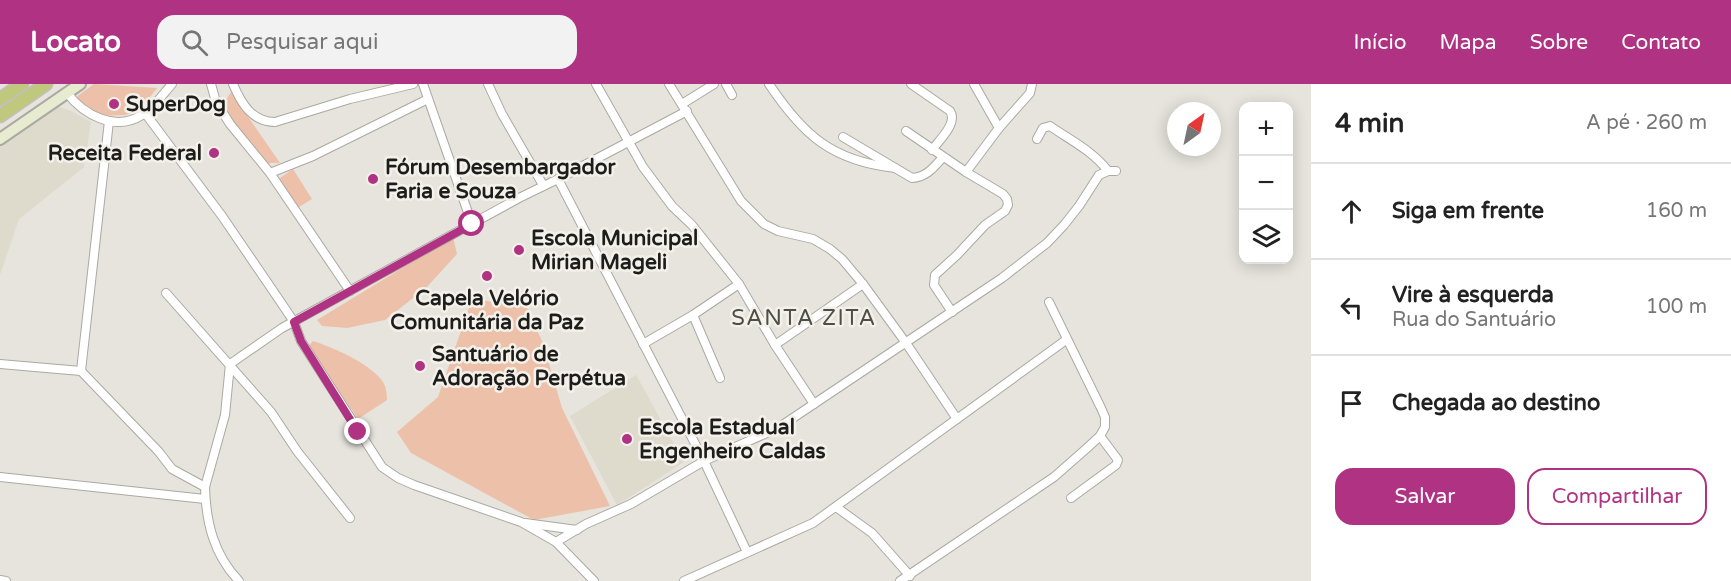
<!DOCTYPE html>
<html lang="pt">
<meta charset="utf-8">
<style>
:root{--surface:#fff;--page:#f2f2f2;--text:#222;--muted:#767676;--line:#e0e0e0;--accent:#b03383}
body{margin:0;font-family:"Varela Round",sans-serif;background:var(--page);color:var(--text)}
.controls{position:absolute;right:18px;top:18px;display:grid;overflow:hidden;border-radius:12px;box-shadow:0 3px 15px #0003}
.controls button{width:54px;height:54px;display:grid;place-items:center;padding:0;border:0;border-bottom:2px solid var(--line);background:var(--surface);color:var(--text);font:30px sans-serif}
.compass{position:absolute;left:1167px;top:18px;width:54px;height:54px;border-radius:50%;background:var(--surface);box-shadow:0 3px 15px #0003;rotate:33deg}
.stop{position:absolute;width:18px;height:18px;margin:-14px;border:4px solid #b03383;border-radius:50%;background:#fff}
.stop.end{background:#b03383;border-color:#fff;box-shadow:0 2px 6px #0008}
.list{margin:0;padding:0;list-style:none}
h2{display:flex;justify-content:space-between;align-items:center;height:78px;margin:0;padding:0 24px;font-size:26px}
h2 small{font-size:20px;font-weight:400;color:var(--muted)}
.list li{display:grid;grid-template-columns:39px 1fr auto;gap:18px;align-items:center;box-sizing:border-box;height:96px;padding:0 24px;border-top:2px solid var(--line)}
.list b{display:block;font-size:22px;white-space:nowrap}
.list p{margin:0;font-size:20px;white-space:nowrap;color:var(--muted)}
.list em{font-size:20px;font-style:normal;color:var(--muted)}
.actions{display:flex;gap:12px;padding:18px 24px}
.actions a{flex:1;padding:14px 0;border:2px solid var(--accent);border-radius:18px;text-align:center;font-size:21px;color:var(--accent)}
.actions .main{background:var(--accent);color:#fff}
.icon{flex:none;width:33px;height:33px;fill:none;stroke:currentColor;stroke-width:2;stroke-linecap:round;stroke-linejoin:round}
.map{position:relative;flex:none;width:1311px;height:497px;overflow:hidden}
header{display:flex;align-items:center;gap:36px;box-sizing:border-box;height:84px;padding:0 30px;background:var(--accent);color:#fff}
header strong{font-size:28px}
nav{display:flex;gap:33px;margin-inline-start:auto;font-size:21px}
.search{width:420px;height:54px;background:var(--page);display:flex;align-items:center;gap:15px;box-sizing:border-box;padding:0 21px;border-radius:18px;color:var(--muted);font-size:22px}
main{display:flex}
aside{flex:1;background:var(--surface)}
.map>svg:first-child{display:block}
.built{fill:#dedacc}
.green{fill:#edc1a9}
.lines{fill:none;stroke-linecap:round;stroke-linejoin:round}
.minor-casing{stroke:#aba9a2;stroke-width:10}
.secondary-casing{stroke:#aba9a2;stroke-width:14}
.trunk-casing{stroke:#c0c0bf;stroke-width:15}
.minor{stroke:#fff;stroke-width:8}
.secondary{stroke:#e7ebcf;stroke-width:10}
.trunk{stroke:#c0c87e;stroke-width:12}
.route{stroke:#b03383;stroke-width:8}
.poi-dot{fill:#b03383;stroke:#f3f1ea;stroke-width:2}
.labels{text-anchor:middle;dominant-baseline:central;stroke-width:5;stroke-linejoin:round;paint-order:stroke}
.poi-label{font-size:21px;font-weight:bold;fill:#1e1d1b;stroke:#f3f1ea;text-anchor:start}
.neighbourhood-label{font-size:22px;letter-spacing:1.5px;fill:#4e4d47;stroke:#f3f1ea}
</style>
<header>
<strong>Locato</strong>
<div class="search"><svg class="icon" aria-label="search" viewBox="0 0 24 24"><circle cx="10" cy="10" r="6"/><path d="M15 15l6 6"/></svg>Pesquisar aqui</div>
<nav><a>Início</a><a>Mapa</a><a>Sobre</a><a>Contato</a></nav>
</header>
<main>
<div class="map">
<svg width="1311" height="497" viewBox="0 0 1311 497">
<rect width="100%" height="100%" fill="#e6e4dd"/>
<g class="built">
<polygon points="55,21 71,27 91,38 84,83 19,135 0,191 0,58"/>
<polygon points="636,291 684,378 617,421 570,332"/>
</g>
<g class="green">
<polygon points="94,0 157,4 143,22 137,28 125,31 98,32 75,14"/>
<polygon points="231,8 280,79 261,79 223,27 224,19"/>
<polygon points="293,85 312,115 291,128 276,103 280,94"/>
<polygon points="453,153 457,170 426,204 385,236 347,244 322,242 317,236"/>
<polygon points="472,215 526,222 543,259 562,324 610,422 534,436 411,369 397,348 438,313"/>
<path d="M313,257C332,263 377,282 385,302C386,306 387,311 387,316L358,335L308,263Z"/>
</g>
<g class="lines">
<defs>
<g id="minor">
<polyline points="211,0 216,18 230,40 270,89 350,207"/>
<path d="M233,0C241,19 252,38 275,38L350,15L413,0"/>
<polyline points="423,0 472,140"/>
<polyline points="488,0 502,30 543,101"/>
<polyline points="596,0 643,83 672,122 692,141 739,200 775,261 814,320"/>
<polyline points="669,0 741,117 764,140 778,147 813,155 830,165 842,175 863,200 906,259 957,335"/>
<polyline points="726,0 732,11"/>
<path d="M769,0C803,51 832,77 895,84"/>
<path d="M911,0L950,27C958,39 940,55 932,66"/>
<polyline points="974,0 999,44"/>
<path d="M67,9C84,31 115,48 142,31C154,24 163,10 172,0"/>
<polyline points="682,20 714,0"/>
<polyline points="145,29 222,132 284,223 294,238 301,257 382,383 398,394 414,401 521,438 556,458 594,497"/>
<polyline points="906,47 966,88 1003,110 1007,115 1008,121 1005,127 985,141 957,171 935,191 934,201 952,228"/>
<path d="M843,53L912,94C927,93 934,83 943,73"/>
<path d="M1037,55L1043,44L1050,42C1070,56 1093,67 1108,87"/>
<polyline points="966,88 999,44 1030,9 1032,0"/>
<polyline points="270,89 313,72 428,15"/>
<polyline points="558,95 704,377 747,468"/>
<polyline points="166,209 271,328 297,367 350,434"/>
<polyline points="693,231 720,294"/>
<polyline points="643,260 693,231 739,200"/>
<polyline points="775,261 863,200"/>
<polyline points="0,280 81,287 159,368 172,385 205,403"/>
<polyline points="230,280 282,244 519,114 558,95 687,27"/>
<path d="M230,280L225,331L205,403C206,439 214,471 239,497"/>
<polyline points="81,287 109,37"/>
<polyline points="0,393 205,415"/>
<polyline points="1071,414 1116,381 1118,376 1100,352"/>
<polyline points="836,423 872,449 910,492"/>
<polyline points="525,439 577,446"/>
<polyline points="556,458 586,440 631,420 704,377 778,344 1002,194 1047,159 1064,141 1079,122 1099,91 1108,87 1116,87"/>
<polyline points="0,496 6,497"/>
<polyline points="684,497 813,439 1066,256"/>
<polyline points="900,497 1054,393 1087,364 1100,352 1105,343 1105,333 1101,324 1049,218"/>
</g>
<polyline id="secondary" points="0,55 80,0"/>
<g id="trunk">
<polyline points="0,15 22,0"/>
<polyline points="0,32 46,0"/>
</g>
</defs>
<use href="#minor" class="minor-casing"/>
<use href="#secondary" class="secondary-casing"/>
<use href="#trunk" class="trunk-casing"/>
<use href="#minor" class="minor"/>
<use href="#secondary" class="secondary"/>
<use href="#trunk" class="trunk"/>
</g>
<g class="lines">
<polyline class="route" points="358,348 301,257 294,238 472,140"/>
</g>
<g class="poi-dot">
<circle cx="114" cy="20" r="6"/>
<circle cx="214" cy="69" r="6"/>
<circle cx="373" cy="95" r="6"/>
<circle cx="519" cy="166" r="6"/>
<circle cx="487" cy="192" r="6"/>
<circle cx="420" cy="282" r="6"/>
<circle cx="627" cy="355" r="6"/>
</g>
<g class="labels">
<g class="poi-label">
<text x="126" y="20">SuperDog</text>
<text x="202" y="69" text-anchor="end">Receita Federal</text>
<text x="385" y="83">Fórum Desembargador<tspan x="385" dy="24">Faria e Souza</tspan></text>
<text x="531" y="154">Escola Municipal<tspan x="531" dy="24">Mirian Mageli</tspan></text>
<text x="487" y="214" text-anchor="middle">Capela Velório<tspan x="487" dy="24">Comunitária da Paz</tspan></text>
<text x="432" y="270">Santuário de<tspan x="432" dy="24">Adoração Perpétua</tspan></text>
<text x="639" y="343">Escola Estadual<tspan x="639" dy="24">Engenheiro Caldas</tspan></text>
</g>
<g class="neighbourhood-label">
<text x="804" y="234">SANTA ZITA</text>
</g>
</g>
</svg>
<div class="controls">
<button>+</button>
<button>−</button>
<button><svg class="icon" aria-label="layers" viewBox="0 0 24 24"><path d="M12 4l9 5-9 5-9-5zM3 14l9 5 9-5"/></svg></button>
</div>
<svg class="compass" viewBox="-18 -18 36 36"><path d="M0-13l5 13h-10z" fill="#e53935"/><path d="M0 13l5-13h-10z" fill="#767676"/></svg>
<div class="stop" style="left:472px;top:140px"></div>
<div class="stop end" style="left:358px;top:348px"></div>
</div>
<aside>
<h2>4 min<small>A pé · 260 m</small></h2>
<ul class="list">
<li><svg class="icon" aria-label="ahead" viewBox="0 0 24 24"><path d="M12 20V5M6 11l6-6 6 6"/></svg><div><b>Siga em frente</b></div><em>160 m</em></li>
<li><svg class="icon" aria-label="left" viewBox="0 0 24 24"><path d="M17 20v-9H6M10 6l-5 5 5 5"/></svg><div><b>Vire à esquerda</b><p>Rua do Santuário</p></div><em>100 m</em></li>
<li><svg class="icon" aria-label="arrive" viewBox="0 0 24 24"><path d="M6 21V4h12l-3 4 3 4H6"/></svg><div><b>Chegada ao destino</b></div></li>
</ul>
<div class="actions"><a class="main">Salvar</a><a>Compartilhar</a></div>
</aside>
</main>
